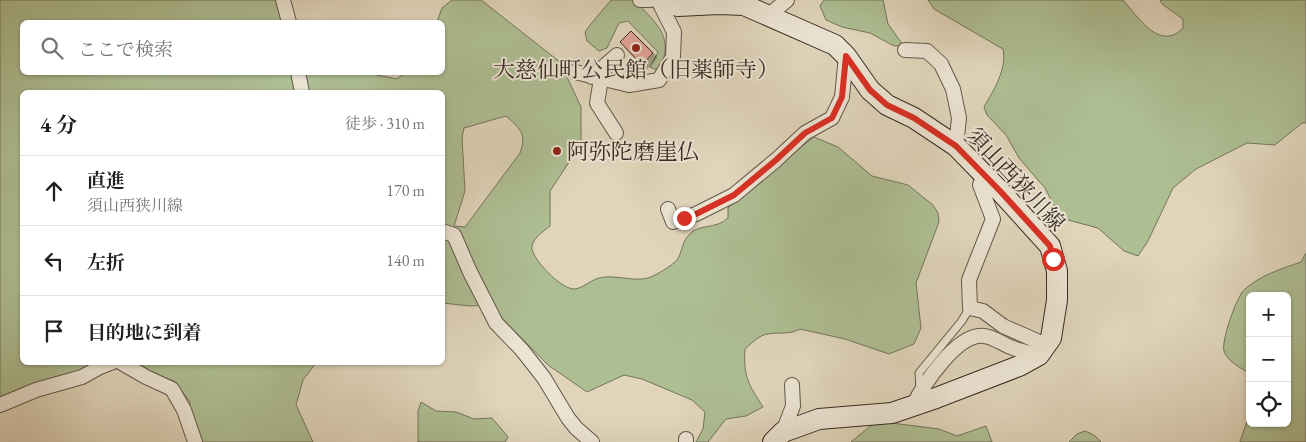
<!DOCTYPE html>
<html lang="ja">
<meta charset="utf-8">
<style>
:root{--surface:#fff;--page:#f2f2f2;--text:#202124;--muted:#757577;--line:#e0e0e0}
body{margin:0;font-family:"EB Garamond","Noto Serif JP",serif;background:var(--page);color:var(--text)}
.controls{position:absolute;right:15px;bottom:15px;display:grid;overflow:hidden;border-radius:8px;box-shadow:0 1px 4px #0004}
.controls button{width:45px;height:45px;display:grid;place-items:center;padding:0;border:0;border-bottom:1px solid var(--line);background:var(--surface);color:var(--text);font:25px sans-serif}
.stop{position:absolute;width:15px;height:15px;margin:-11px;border:4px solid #d93025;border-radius:50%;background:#fff}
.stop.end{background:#d93025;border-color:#fff;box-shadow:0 1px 5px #0008}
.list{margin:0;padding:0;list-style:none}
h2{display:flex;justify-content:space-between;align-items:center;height:65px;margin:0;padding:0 20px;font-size:21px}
h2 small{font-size:16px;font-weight:400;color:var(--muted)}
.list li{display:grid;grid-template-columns:32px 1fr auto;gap:15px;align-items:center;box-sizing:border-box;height:70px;padding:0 20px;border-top:1px solid var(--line)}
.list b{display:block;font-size:19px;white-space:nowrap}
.list p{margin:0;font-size:16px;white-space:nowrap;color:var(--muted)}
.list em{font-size:16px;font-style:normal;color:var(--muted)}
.icon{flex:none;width:28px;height:28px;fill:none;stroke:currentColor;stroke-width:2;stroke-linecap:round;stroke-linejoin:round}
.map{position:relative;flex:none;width:1306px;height:442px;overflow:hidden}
.search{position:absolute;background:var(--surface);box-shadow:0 1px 4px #0004;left:20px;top:20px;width:425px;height:55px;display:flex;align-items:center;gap:12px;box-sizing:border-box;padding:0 18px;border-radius:8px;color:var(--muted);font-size:19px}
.panel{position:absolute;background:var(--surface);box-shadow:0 1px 4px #0004;left:20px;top:90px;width:425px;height:275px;border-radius:8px}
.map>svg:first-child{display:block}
.green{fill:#aebe93;stroke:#74745b;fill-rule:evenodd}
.building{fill:#e0a296;stroke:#3a2b23;filter:url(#shadow)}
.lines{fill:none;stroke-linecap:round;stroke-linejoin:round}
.service-casing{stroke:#645649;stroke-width:9}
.minor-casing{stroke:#645649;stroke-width:16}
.secondary-casing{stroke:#3a2b23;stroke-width:22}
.service{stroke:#ebe4d3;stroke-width:7}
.minor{stroke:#ebe4d3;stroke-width:14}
.secondary{stroke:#ebe4d3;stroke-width:20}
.route{stroke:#d93025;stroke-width:6}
.poi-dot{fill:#8f2418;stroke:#ebe4d3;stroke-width:2}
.labels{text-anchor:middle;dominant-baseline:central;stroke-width:4;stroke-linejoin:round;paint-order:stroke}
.poi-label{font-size:22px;fill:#3a2b23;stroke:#ebe4d3}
.street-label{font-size:22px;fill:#3a2b23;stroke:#ebe4d3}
</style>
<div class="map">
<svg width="1306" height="442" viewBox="0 0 1306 442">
<defs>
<filter id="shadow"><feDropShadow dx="4.5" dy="4.5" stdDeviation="0" flood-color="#0004"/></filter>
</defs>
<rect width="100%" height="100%" fill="#e0d5bb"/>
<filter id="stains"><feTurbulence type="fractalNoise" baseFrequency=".004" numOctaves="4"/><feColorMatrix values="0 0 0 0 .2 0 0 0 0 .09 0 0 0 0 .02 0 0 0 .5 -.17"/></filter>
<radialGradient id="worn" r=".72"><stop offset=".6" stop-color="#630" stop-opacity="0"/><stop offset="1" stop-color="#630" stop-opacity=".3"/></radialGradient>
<g class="green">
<path d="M0,0H278L282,22H22V72H361L397,79L405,73L442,72V22H437L442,8L452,0H481L560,62L581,107V144L550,191V226C543,232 531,239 532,249C534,261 562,290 575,289C583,288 591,280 599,278C614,274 633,282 648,278C655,276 673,265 677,260C682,253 682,242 688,236C697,223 716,230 728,218V208L757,181L814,137L838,147L872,176L908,185L933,205L938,213L939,222L916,283L921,328L914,344L889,354L845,339L800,329C789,335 780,332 768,334C759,335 752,343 745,349C743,377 749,385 763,407L746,416L726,419L708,442H696L703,429L705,412L692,400L642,379L624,375L587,392L548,365L489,305L469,306L443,303L442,92H22V362L99,363L57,385L0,399ZM506,116C520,128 527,134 520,153L465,227L454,226L465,191L462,137L464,128Z"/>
<path d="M611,0H634C648,15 668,30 665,52C665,58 660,65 657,70L650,67L658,52L628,21L619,23L607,48L599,51L587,41L585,32L590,25Z"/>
<polygon points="824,0 883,0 888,24 903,45 894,46 870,33 842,27 826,20 820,6"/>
<path d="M928,0H1123C1138,17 1160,52 1183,28V19L1162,4L1160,0H1306V123H1302L1275,145L1247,143L1196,169L1173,188L1148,241L1138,256L1124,251L1098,228L1064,219L1057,212L1045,188L1019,158L1006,135L987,115L984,107C994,89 1007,70 1003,49L934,9Z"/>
<path d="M1306,253V442H1240L1250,412V423H1287V296H1250V374C1241,368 1227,361 1224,351C1221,341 1237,295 1245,289C1261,275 1281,269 1301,262Z"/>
<polygon points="112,363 316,363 303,380 296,405 313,442 196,442 189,425 190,402 174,381"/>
<polygon points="421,402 436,411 456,412 474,419 492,418 508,437 505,442 418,442 418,411"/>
<polygon points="884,422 939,429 957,436 986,426 992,442 851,442 874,423"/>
<polygon points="1085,431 1094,435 1101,442 1069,442 1077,434"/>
</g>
<polygon class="building" points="631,31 653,53 642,65 620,42"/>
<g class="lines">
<defs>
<polyline id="service" points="920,390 919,373 961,322 970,308"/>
<g id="minor">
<polyline points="283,0 289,22"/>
<polyline points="640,0 650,0"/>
<polyline points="769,15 787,0"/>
<polyline points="905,50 927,51 941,64 953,89 959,118 956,146"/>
<polyline points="298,72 302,92"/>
<polyline points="575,72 629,85 659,80 673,57 674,32 658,0"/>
<polyline points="592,77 617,55"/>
<polyline points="601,79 597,103 616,133"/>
<polyline points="984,175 980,185 993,219 969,280 970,308 983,311 1003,326 1046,345"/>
<polyline points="668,209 673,222 696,214 734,195 776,160 805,133 832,118 842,97 846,56"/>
<polyline points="442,231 454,235 470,272 496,323 522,350 544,378 568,418 576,428 592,442"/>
<polyline points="120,362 146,377 172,389 184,410 195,442"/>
<polyline points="0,405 36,390 82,377 100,367 113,362"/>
<path d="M913,406C923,385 957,333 984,336C994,337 1004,345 1013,348C1021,351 1030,353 1039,355"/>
<polyline points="783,432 793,406 792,385"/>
<polyline points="686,439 686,442"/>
</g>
<polyline id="secondary" points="661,0 678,6 719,4 744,5 835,45 846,56 870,90 887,105 914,118 956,146 1001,192 1050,246 1057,271 1057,300 1051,338 1039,355 1019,366 936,398 892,413 819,419 783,432 773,442"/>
</defs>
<use href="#service" class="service-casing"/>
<use href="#minor" class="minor-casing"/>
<use href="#secondary" class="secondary-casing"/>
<use href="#service" class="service"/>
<use href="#minor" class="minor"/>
<use href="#secondary" class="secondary"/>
</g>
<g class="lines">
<polyline class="route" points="684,218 696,214 734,195 776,160 805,133 832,118 842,97 846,56 870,90 887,105 914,118 956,146 1001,192 1050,246 1053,259"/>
</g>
<g class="poi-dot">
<circle cx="636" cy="48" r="5"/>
<circle cx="557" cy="151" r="5"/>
</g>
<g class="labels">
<g class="poi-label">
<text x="636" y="69">大慈仙町公民館（旧薬師寺）</text>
<text x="567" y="151" text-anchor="start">阿弥陀磨崖仏</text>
</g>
<g class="street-label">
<text transform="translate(1016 179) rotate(47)">須山西狭川線</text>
</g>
</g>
<rect width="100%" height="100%" filter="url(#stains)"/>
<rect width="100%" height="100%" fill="url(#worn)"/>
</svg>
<div class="controls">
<button>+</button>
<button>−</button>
<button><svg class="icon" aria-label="locate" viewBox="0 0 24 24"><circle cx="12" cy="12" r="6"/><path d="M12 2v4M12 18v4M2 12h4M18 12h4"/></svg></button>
</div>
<div class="stop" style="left:1053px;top:259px"></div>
<div class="stop end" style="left:684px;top:218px"></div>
<div class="search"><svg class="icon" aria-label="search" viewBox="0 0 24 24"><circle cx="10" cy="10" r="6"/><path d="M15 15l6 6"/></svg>ここで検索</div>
<section class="panel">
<h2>4 分<small>徒歩 · 310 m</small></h2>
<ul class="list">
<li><svg class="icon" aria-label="ahead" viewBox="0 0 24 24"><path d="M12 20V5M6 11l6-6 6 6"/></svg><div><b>直進</b><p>須山西狭川線</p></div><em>170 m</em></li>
<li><svg class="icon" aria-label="left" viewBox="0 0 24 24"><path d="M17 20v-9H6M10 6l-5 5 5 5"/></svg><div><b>左折</b></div><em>140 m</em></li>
<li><svg class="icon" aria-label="arrive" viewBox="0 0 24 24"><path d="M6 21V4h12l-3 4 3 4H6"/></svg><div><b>目的地に到着</b></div></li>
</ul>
</section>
</div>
